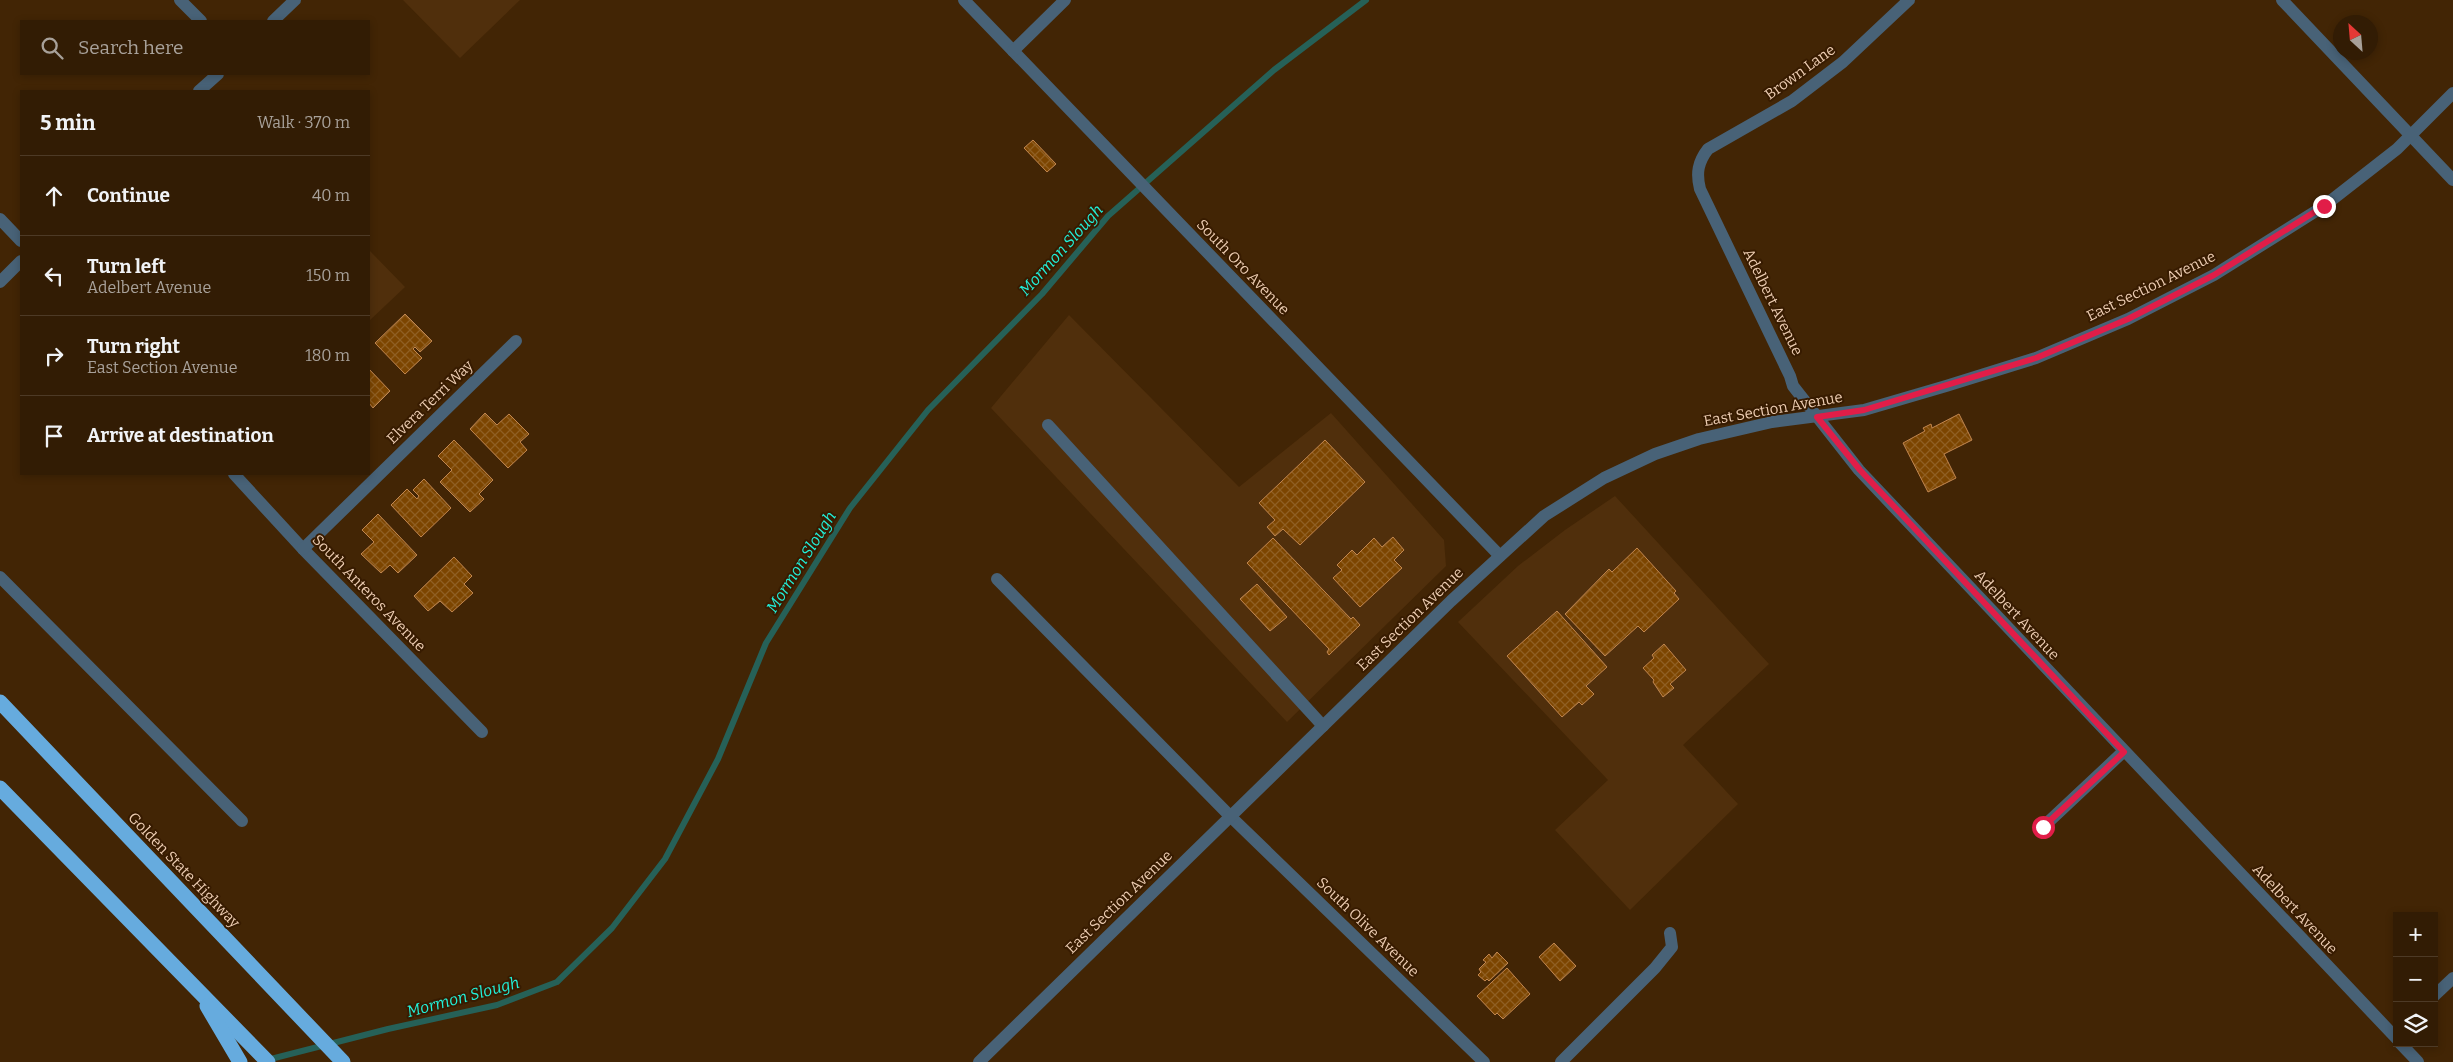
<!DOCTYPE html>
<meta charset="utf-8">
<style>
:root{--surface:#321c04;--page:#3d2913;--text:#f1f3f6;--muted:#a8a19a;--line:#4d3a26}
body{margin:0;font-family:Bitter,serif;background:var(--page);color:var(--text)}
.controls{position:absolute;right:15px;bottom:15px;display:grid;overflow:hidden;border-radius:0px;box-shadow:0 2px 8px #0003}
.controls button{width:45px;height:45px;display:grid;place-items:center;padding:0;border:0;border-bottom:1px solid var(--line);background:var(--surface);color:var(--text);font:25px sans-serif}
.compass{position:absolute;left:2333px;top:15px;width:45px;height:45px;border-radius:50%;background:var(--surface);box-shadow:0 2px 8px #0003;rotate:334deg}
.stop{position:absolute;width:15px;height:15px;margin:-11px;border:4px solid #e11d48;border-radius:50%;background:#fff}
.stop.end{background:#e11d48;border-color:#fff;box-shadow:0 1px 5px #0008}
.list{margin:0;padding:0;list-style:none}
h2{display:flex;justify-content:space-between;align-items:center;height:65px;margin:0;padding:0 20px;font-size:21px}
h2 small{font-size:16px;font-weight:400;color:var(--muted)}
.list li{display:grid;grid-template-columns:32px 1fr auto;gap:15px;align-items:center;box-sizing:border-box;height:80px;padding:0 20px;border-top:1px solid var(--line)}
.list b{display:block;font-size:19px;white-space:nowrap}
.list p{margin:0;font-size:16px;white-space:nowrap;color:var(--muted)}
.list em{font-size:16px;font-style:normal;color:var(--muted)}
.icon{flex:none;width:28px;height:28px;fill:none;stroke:currentColor;stroke-width:2;stroke-linecap:round;stroke-linejoin:round}
.map{position:relative;flex:none;width:2453px;height:1062px;overflow:hidden}
.search{position:absolute;background:var(--surface);box-shadow:0 2px 8px #0003;left:20px;top:20px;width:350px;height:55px;display:flex;align-items:center;gap:12px;box-sizing:border-box;padding:0 18px;border-radius:0px;color:var(--muted);font-size:19px}
.panel{position:absolute;background:var(--surface);box-shadow:0 2px 8px #0003;left:20px;top:90px;width:350px;height:385px;border-radius:0px}
.map>svg:first-child{display:block}
.built{fill:#502f0c}
.lines{fill:none;stroke-linecap:round;stroke-linejoin:round}
.stream{stroke:#266158;stroke-width:6}
.building{fill:url(#building-cross-hatch);stroke:#c2864f}
.minor{stroke:#486277;stroke-width:12}
.highway{stroke:#66abde;stroke-width:15}
.route{stroke:#e11d48;stroke-width:6}
.labels{text-anchor:middle;dominant-baseline:central;stroke-width:4;stroke-linejoin:round;paint-order:stroke}
.street-label{font-size:15px;fill:#ecccb1;stroke:#371b00}
.water-label{font-size:16px;font-style:italic;fill:#22f0d9;stroke:#371b00}
</style>
<div class="map">
<svg width="2453" height="1062" viewBox="0 0 2453 1062">
<defs>
<pattern id="building-cross-hatch" width="8" height="8" patternUnits="userSpaceOnUse" patternTransform="scale(1.25)"><rect width="8" height="8" fill="#7c4500"/><path d="M0 0l8 8M0 8l8-8" fill="none" stroke="#8f5f23"/></pattern>
</defs>
<rect width="100%" height="100%" fill="#422505"/>
<g class="built">
<polygon points="403,0 520,0 460,58"/>
<polygon points="369,250 405,287 369,321"/>
<polygon points="1069,315 1239,487 1331,413 1444,540 1446,566 1287,722 991,408"/>
<polygon points="1615,496 1769,664 1683,745 1738,804 1630,910 1555,830 1608,780 1458,622 1518,566 1565,530"/>
</g>
<g class="lines">
<polyline class="stream" points="267,1060 388,1029 497,1005 557,982 612,928 665,859 718,759 766,643 850,508 928,410 1042,294 1108,216 1274,70 1366,0"/>
</g>
<g class="building">
<polygon points="1033,140 1056,164 1047,172 1024,148"/>
<polygon points="405,314 432,341 420,352 415,347 413,349 422,358 405,374 375,343"/>
<polygon points="369,369 390,391 373,408 369,403"/>
<polygon points="485,413 497,425 509,414 529,434 520,442 527,450 508,468 470,429"/>
<polygon points="1959,414 1972,440 1944,454 1956,478 1928,492 1903,443 1925,431 1923,428 1931,424 1932,428"/>
<polygon points="454,440 493,480 479,494 484,499 470,512 440,482 452,470 438,456"/>
<polygon points="1325,440 1365,482 1300,545 1283,529 1275,536 1267,527 1275,520 1259,503"/>
<polygon points="424,479 451,508 421,537 391,505 407,489 417,499 419,496 413,490"/>
<polygon points="378,514 417,555 398,573 390,565 381,573 361,554 374,542 362,530"/>
<polygon points="1393,537 1404,550 1394,560 1402,568 1360,607 1333,578 1342,570 1337,565 1352,550 1357,555 1374,538 1382,547"/>
<polygon points="1273,538 1351,619 1353,617 1360,625 1329,655 1327,652 1329,649 1247,563"/>
<polygon points="1637,548 1676,591 1674,593 1679,599 1644,632 1638,626 1605,656 1565,614 1609,569 1612,572"/>
<polygon points="454,557 472,576 464,584 473,593 452,612 440,601 428,611 414,596"/>
<polygon points="1257,584 1287,617 1270,631 1240,599"/>
<polygon points="1557,611 1607,667 1586,686 1594,694 1582,705 1579,702 1562,717 1507,656"/>
<polygon points="1664,644 1686,670 1670,684 1674,688 1663,697 1653,682 1654,680 1643,668 1654,658 1652,655"/>
<polygon points="1554,943 1576,966 1560,981 1539,957"/>
<polygon points="1497,952 1508,963 1489,981 1487,979 1485,981 1478,975 1481,972 1479,969 1486,962 1483,960 1489,954 1492,958"/>
<polygon points="1507,968 1530,994 1503,1019 1497,1013 1495,1015 1477,996"/>
</g>
<g class="lines">
<g class="minor">
<polyline points="180,0 201,21"/>
<polyline points="964,0 1500,556"/>
<path d="M1909,0L1843,62L1792,101L1708,149C1698,162 1696,173 1700,189L1790,376L1793,386L1859,470L2397,1039"/>
<polyline points="2282,0 2453,180"/>
<polyline points="273,21 295,0"/>
<polyline points="1013,51 1065,0"/>
<polyline points="199,91 218,74"/>
<polyline points="0,219 21,241"/>
<polyline points="0,282 21,261"/>
<polyline points="1048,425 1323,726"/>
<polyline points="234,474 303,549 482,732"/>
<polyline points="303,549 516,341"/>
<polyline points="0,577 242,821"/>
<polyline points="997,579 1230,816 1484,1062"/>
<polyline points="2043,827 2124,751"/>
<polyline points="2434,996 2453,978"/>
<polyline points="2400,1043 2418,1062"/>
<polyline points="979,1062 1451,601 1544,516 1604,478 1655,454 1699,439 1772,422 1864,410 1946,386 2036,358 2128,319 2214,275 2324,206 2397,149 2453,93"/>
<polyline points="1561,1062 1655,968 1672,947 1670,933"/>
</g>
<g class="highway">
<polyline points="0,702 343,1062"/>
<polyline points="0,788 268,1062"/>
<polyline points="207,1006 240,1062"/>
</g>
</g>
<g class="lines">
<polyline class="route" points="2043,827 2124,752 1860,470 1817,417 1864,410 2036,358 2128,319 2214,275 2324,206"/>
</g>
<g class="labels">
<g class="street-label">
<text transform="translate(1800 72) rotate(-36)">Brown Lane</text>
<text transform="translate(1243 267) rotate(46)">South Oro Avenue</text>
<text transform="translate(2151 286) rotate(-26)">East Section Avenue</text>
<text transform="translate(1773 302) rotate(64)">Adelbert Avenue</text>
<text transform="translate(430 402) rotate(-44)">Elvera Terri Way</text>
<text transform="translate(1773 409) rotate(-10)">East Section Avenue</text>
<text transform="translate(369 593) rotate(46)">South Anteros Avenue</text>
<text transform="translate(2017 615) rotate(47)">Adelbert Avenue</text>
<text transform="translate(1410 619) rotate(-44)">East Section Avenue</text>
<text transform="translate(184 870) rotate(46)">Golden State Highway</text>
<text transform="translate(1119 902) rotate(-44)">East Section Avenue</text>
<text transform="translate(2295 909) rotate(47)">Adelbert Avenue</text>
<text transform="translate(1368 927) rotate(44)">South Olive Avenue</text>
</g>
<g class="water-label">
<text transform="translate(1061 250) rotate(-48)">Mormon Slough</text>
<text transform="translate(801 562) rotate(-58)">Mormon Slough</text>
<text transform="translate(463 997) rotate(-15)">Mormon Slough</text>
</g>
</g>
</svg>
<div class="controls">
<button>+</button>
<button>−</button>
<button><svg class="icon" aria-label="layers" viewBox="0 0 24 24"><path d="M12 4l9 5-9 5-9-5zM3 14l9 5 9-5"/></svg></button>
</div>
<svg class="compass" viewBox="-18 -18 36 36"><path d="M0-13l5 13h-10z" fill="#e53935"/><path d="M0 13l5-13h-10z" fill="#a8a19a"/></svg>
<div class="stop" style="left:2043px;top:827px"></div>
<div class="stop end" style="left:2324px;top:206px"></div>
<div class="search"><svg class="icon" aria-label="search" viewBox="0 0 24 24"><circle cx="10" cy="10" r="6"/><path d="M15 15l6 6"/></svg>Search here</div>
<section class="panel">
<h2>5 min<small>Walk · 370 m</small></h2>
<ul class="list">
<li><svg class="icon" aria-label="ahead" viewBox="0 0 24 24"><path d="M12 20V5M6 11l6-6 6 6"/></svg><div><b>Continue</b></div><em>40 m</em></li>
<li><svg class="icon" aria-label="left" viewBox="0 0 24 24"><path d="M17 20v-9H6M10 6l-5 5 5 5"/></svg><div><b>Turn left</b><p>Adelbert Avenue</p></div><em>150 m</em></li>
<li><svg class="icon" aria-label="right" viewBox="0 0 24 24"><path d="M7 20v-9h11M14 6l5 5-5 5"/></svg><div><b>Turn right</b><p>East Section Avenue</p></div><em>180 m</em></li>
<li><svg class="icon" aria-label="arrive" viewBox="0 0 24 24"><path d="M6 21V4h12l-3 4 3 4H6"/></svg><div><b>Arrive at destination</b></div></li>
</ul>
</section>
</div>
